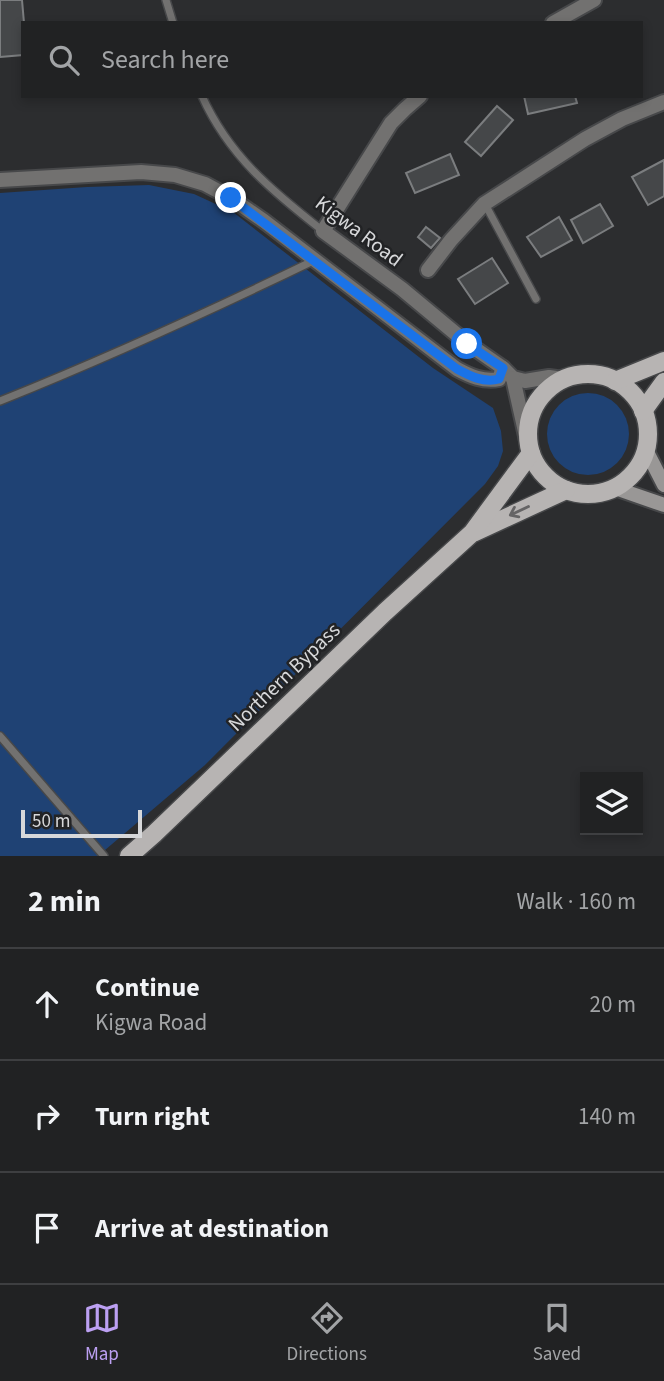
<!DOCTYPE html>
<meta charset="utf-8">
<style>
:root{--surface:#212223;--page:#292a2b;--text:#f1f3f6;--muted:#a2a4a6;--line:#3e3f41;--accent:#bca0f2}
body{margin:0;font-family:"Source Sans 3",sans-serif;background:var(--page);color:var(--text)}
.controls{position:absolute;right:21px;bottom:21px;display:grid;overflow:hidden;border-radius:0px;box-shadow:0 4px 10px #0003}
.controls button{width:63px;height:63px;display:grid;place-items:center;padding:0;border:0;border-bottom:2px solid var(--line);background:var(--surface);color:var(--text);font:35px sans-serif}
.scale{position:absolute;left:21px;bottom:18px;width:121px;box-sizing:border-box;padding-left:7px;border:4px solid #d7d8da;border-top:0;font-size:19px;line-height:24px;white-space:nowrap;color:#d7d8da;-webkit-text-stroke:5px #222325;paint-order:stroke}
.stop{position:absolute;width:21px;height:21px;margin:-16px;border:5px solid #1a73e8;border-radius:50%;background:#fff}
.stop.end{background:#1a73e8;border-color:#fff;box-shadow:0 2px 7px #0008}
.list{margin:0;padding:0;list-style:none}
h2{display:flex;justify-content:space-between;align-items:center;height:91px;margin:0;padding:0 28px;font-size:30px}
h2 small{font-size:23px;font-weight:400;color:var(--muted)}
.list li{display:grid;grid-template-columns:46px 1fr auto;gap:21px;align-items:center;box-sizing:border-box;height:112px;padding:0 28px;border-top:2px solid var(--line)}
.list b{display:block;font-size:26px;white-space:nowrap}
.list p{margin:0;font-size:23px;white-space:nowrap;color:var(--muted)}
.list em{font-size:23px;font-style:normal;color:var(--muted)}
.icon{flex:none;width:38px;height:38px;fill:none;stroke:currentColor;stroke-width:2;stroke-linecap:round;stroke-linejoin:round}
.map{position:relative;flex:none;width:664px;height:856px;overflow:hidden}
.search{position:absolute;background:var(--surface);box-shadow:0 4px 10px #0003;left:21px;right:21px;top:21px;height:77px;display:flex;align-items:center;gap:18px;box-sizing:border-box;padding:0 24px;border-radius:0px;color:var(--muted);font-size:26px}
.sheet{height:427px;background:var(--surface)}
nav{display:flex;justify-content:space-around;align-items:center;box-sizing:border-box;height:98px;border-top:2px solid var(--line);background:var(--surface);font-size:19px;color:var(--muted)}
nav a{display:grid;justify-items:center;gap:4px}
nav .on{color:var(--accent)}
.map>svg:first-child{display:block}
.green{fill:#1f4274}
.building{fill:#454749;stroke:#7b7d7f;stroke-width:2}
.lines{fill:none;stroke-linecap:round;stroke-linejoin:round}
.lane-casing{stroke:#47484a;stroke-width:10}
.street-casing{stroke:#47484a;stroke-width:18}
.secondary-casing{stroke:#47484a;stroke-width:18}
.primary-casing{stroke:#47484a;stroke-width:21}
.lane{stroke:#727170;stroke-width:7}
.street{stroke:#727170;stroke-width:14}
.secondary{stroke:#999796;stroke-width:14}
.primary{stroke:#b7b4b3;stroke-width:18}
.oneway{stroke:#656465}
.route{stroke:#1a73e8;stroke-width:9}
.labels{text-anchor:middle;dominant-baseline:central;stroke-width:5;stroke-linejoin:round;paint-order:stroke}
.street-label{font-size:21px;fill:#d7d8da;stroke:#222325}
</style>
<div class="map">
<svg width="664" height="856" viewBox="0 0 664 856">
<rect width="100%" height="100%" fill="#2c2d2f"/>
<g class="green">
<polygon points="149,185 194,194 233,212 433,368 493,408 501,431 503,451 498,466 485,484 205,765 98,856 0,856 0,193 87,187"/>
<circle cx="588" cy="434" r="41"/>
</g>
<g class="building">
<polygon points="0,0 22,0 24,23 23,55 0,57"/>
<polygon points="524,96 575,96 577,103 528,114"/>
<polygon points="497,106 513,120 481,156 465,142"/>
<polygon points="450,154 459,175 415,193 406,173"/>
<polygon points="664,160 664,196 648,205 632,177"/>
<polygon points="600,204 613,226 583,243 571,220"/>
<polygon points="559,217 572,240 541,257 527,237"/>
<polygon points="426,227 440,238 431,248 418,237"/>
<polygon points="492,258 508,283 475,304 458,279"/>
</g>
<g class="lines">
<defs>
<g id="lane">
<polyline points="166,0 173,23"/>
<path d="M202,96C229,156 272,191 323,231"/>
<polyline points="485,204 536,299"/>
<path d="M0,401C107,358 212,310 315,260"/>
<polyline points="0,736 104,856"/>
</g>
<g id="street">
<polyline points="553,23 594,0"/>
<polyline points="420,96 405,109 391,123 323,231 402,289 467,343 503,368 513,378 525,381 549,377 563,379"/>
<path d="M0,180L141,172L175,175L205,184L231,198L264,221L457,369C470,376 483,382 499,379L503,368"/>
<polyline points="428,270 451,240 484,204 585,139 622,119 664,102"/>
<polyline points="513,378 528,445"/>
</g>
<g id="secondary">
<polyline points="646,450 664,485"/>
<polyline points="615,488 664,505"/>
</g>
<g id="primary">
<circle cx="588" cy="434" r="60"/>
<polyline points="615,381 664,361"/>
<polyline points="643,411 664,382"/>
<polyline points="475,532 566,490"/>
<polyline points="129,856 154,834 385,612 472,533 531,453"/>
</g>
</defs>
<use href="#lane" class="lane-casing"/>
<use href="#street" class="street-casing"/>
<use href="#secondary" class="secondary-casing"/>
<use href="#primary" class="primary-casing"/>
<use href="#lane" class="lane"/>
<use href="#street" class="street"/>
<use href="#secondary" class="secondary"/>
<use href="#primary" class="primary"/>
</g>
<defs><path id="oneway-shaft" d="M-6 0H5M1.5-3L5.5 0L1.5 3" fill="none" stroke-width="1.6" stroke-linecap="round" stroke-linejoin="round" transform="scale(1.75)"/></defs>
<use class="oneway" href="#oneway-shaft" transform="translate(519 511) rotate(155)"/>
<g class="lines">
<path class="route" d="M231,198L457,369C470,376 483,383 499,379L503,368L467,344"/>
</g>
<g class="labels">
<g class="street-label">
<text transform="translate(359 231) rotate(37)">Kigwa Road</text>
<text transform="translate(284 677) rotate(-44)">Northern Bypass</text>
</g>
</g>
</svg>
<div class="controls">
<button><svg class="icon" aria-label="layers" viewBox="0 0 24 24"><path d="M12 4l9 5-9 5-9-5zM3 14l9 5 9-5"/></svg></button>
</div>
<div class="scale">50 m</div>
<div class="stop" style="left:467px;top:344px"></div>
<div class="stop end" style="left:231px;top:198px"></div>
<div class="search"><svg class="icon" aria-label="search" viewBox="0 0 24 24"><circle cx="10" cy="10" r="6"/><path d="M15 15l6 6"/></svg>Search here</div>
</div>
<section class="sheet">
<h2>2 min<small>Walk · 160 m</small></h2>
<ul class="list">
<li><svg class="icon" aria-label="ahead" viewBox="0 0 24 24"><path d="M12 20V5M6 11l6-6 6 6"/></svg><div><b>Continue</b><p>Kigwa Road</p></div><em>20 m</em></li>
<li><svg class="icon" aria-label="right" viewBox="0 0 24 24"><path d="M7 20v-9h11M14 6l5 5-5 5"/></svg><div><b>Turn right</b></div><em>140 m</em></li>
<li><svg class="icon" aria-label="arrive" viewBox="0 0 24 24"><path d="M6 21V4h12l-3 4 3 4H6"/></svg><div><b>Arrive at destination</b></div></li>
</ul>
</section>
<nav>
<a class="on"><svg class="icon" aria-label="map" viewBox="0 0 24 24"><path d="M3 6l6-2 6 2 6-2v14l-6 2-6-2-6 2zM9 4v14M15 6v14"/></svg>Map</a>
<a><svg class="icon" aria-label="directions" viewBox="0 0 24 24"><path d="M12 3l9 9-9 9-9-9zM9 14v-3h6M13 9l2 2-2 2"/></svg>Directions</a>
<a><svg class="icon" aria-label="saved" viewBox="0 0 24 24"><path d="M7 4h10v16l-5-4-5 4z"/></svg>Saved</a>
</nav>
